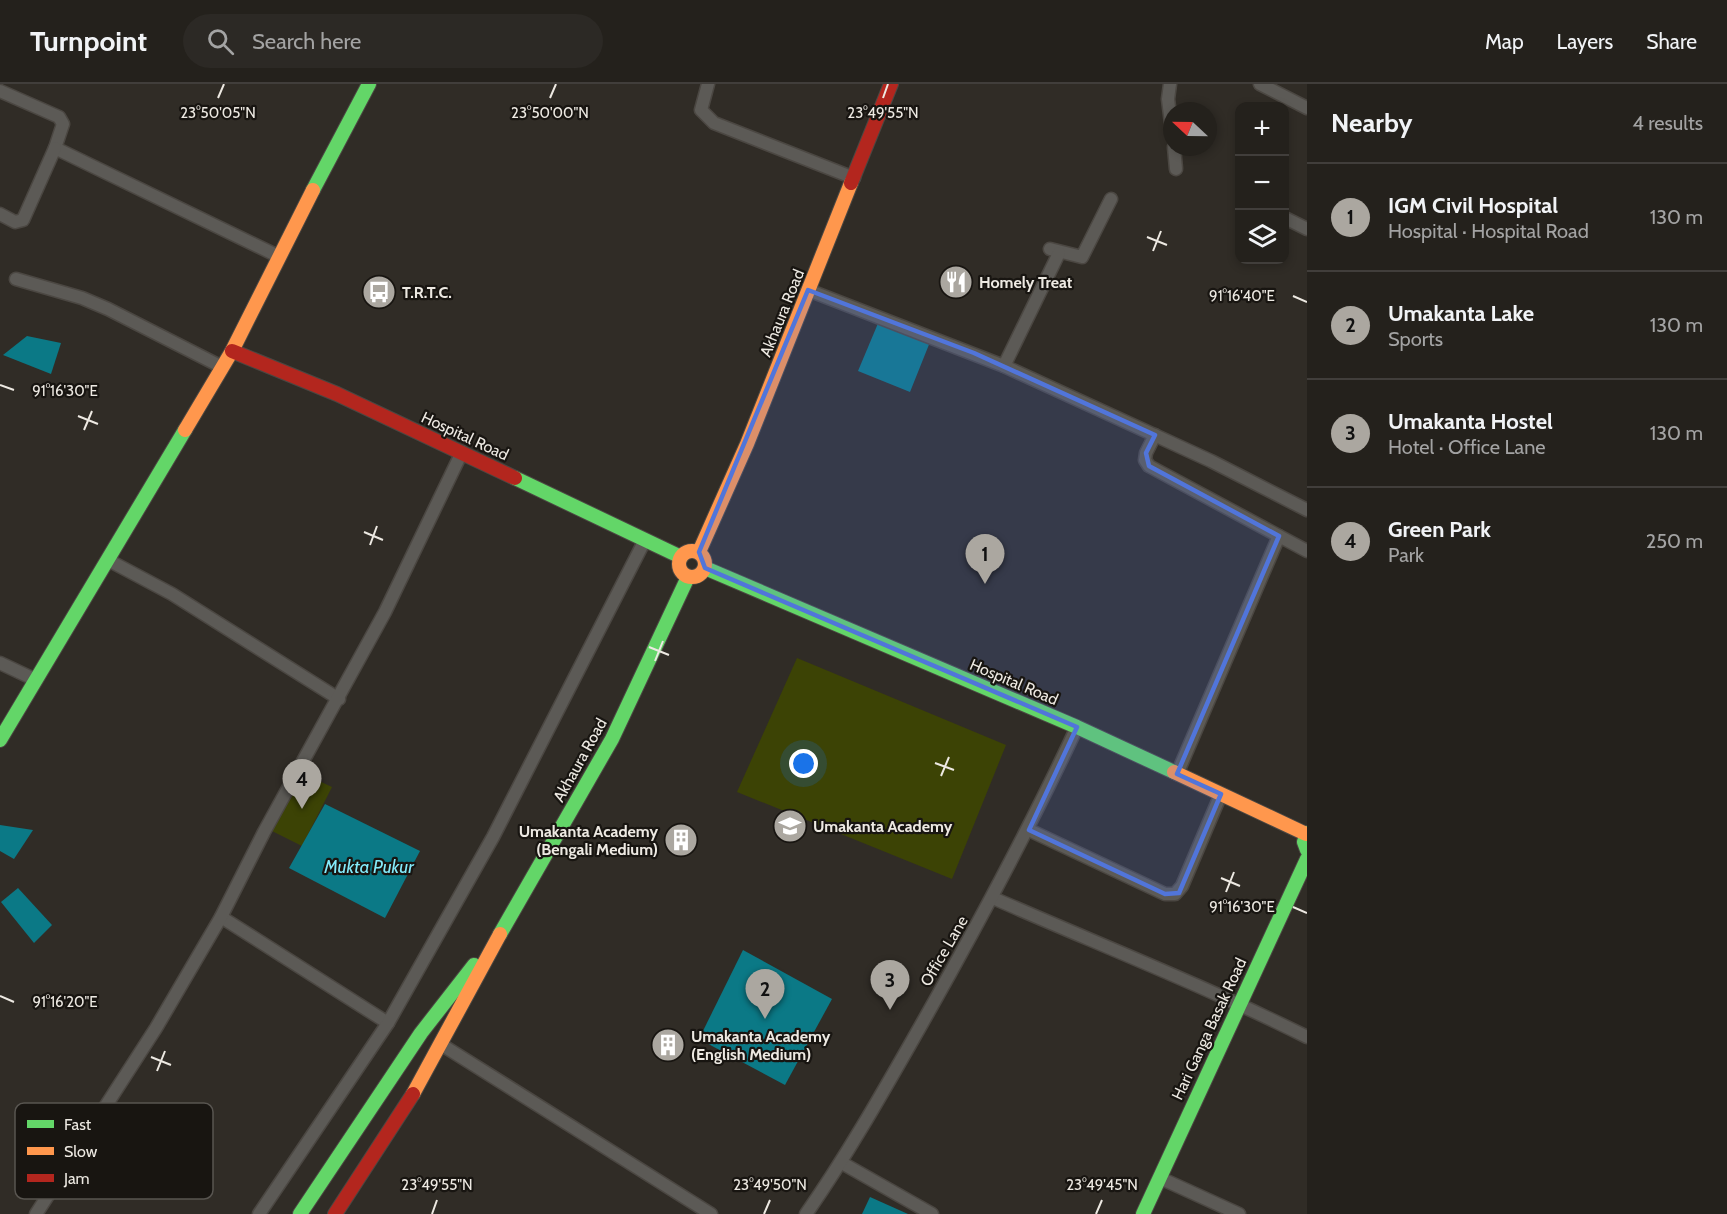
<!DOCTYPE html>
<meta charset="utf-8">
<style>
:root{--surface:#24211c;--page:#2c2925;--text:#f1f3f6;--muted:#a3a3a3;--line:#413e3b;--accent:#aba7a0}
body{margin:0;font-family:Cabin,sans-serif;background:var(--page);color:var(--text)}
.controls{position:absolute;right:18px;top:18px;display:grid;overflow:hidden;border-radius:12px;box-shadow:0 3px 9px #0003}
.controls button{width:54px;height:54px;display:grid;place-items:center;padding:0;border:0;border-bottom:2px solid var(--line);background:var(--surface);color:var(--text);font:30px sans-serif}
.compass{position:absolute;left:1163px;top:18px;width:54px;height:54px;border-radius:50%;background:var(--surface);box-shadow:0 3px 9px #0003;rotate:292deg}
.you{position:absolute;left:804px;top:680px;width:21px;height:21px;margin:-15px;border:4px solid #fff;border-radius:50%;background:#1a73e8;box-shadow:0 0 0 9px #1a73e833}
.badge{display:grid;place-items:center;width:39px;height:39px;border-radius:50%;background:var(--accent);color:#111;font-size:20px;font-weight:700}
.pin{position:absolute;translate:-50% -50px;filter:drop-shadow(0 2px 3px #0008)}
.pin::after{content:'';position:absolute;top:32px;width:21px;height:18px;background:inherit;clip-path:polygon(0 0,100% 0,50% 100%)}
.list{margin:0;padding:0;list-style:none}
h2{display:flex;justify-content:space-between;align-items:center;height:78px;margin:0;padding:0 24px;font-size:26px}
h2 small{font-size:20px;font-weight:400;color:var(--muted)}
.list li{display:grid;grid-template-columns:39px 1fr auto;gap:18px;align-items:center;box-sizing:border-box;height:108px;padding:0 24px;border-top:2px solid var(--line)}
.list b{display:block;font-size:22px;white-space:nowrap}
.list p{margin:0;font-size:20px;white-space:nowrap;color:var(--muted)}
.list em{font-size:20px;font-style:normal;color:var(--muted)}
.icon{flex:none;width:33px;height:33px;fill:none;stroke:currentColor;stroke-width:2;stroke-linecap:round;stroke-linejoin:round}
.map{position:relative;flex:none;width:1307px;height:1130px;overflow:hidden}
header{display:flex;align-items:center;gap:36px;box-sizing:border-box;height:84px;padding:0 30px;background:var(--surface);border-bottom:2px solid var(--line)}
header strong{font-size:28px}
nav{display:flex;gap:33px;margin-inline-start:auto;font-size:21px}
.search{width:420px;height:54px;background:var(--page);display:flex;align-items:center;gap:15px;box-sizing:border-box;padding:0 21px;border-radius:33px;color:var(--muted);font-size:22px}
main{display:flex}
aside{flex:1;background:var(--surface)}
.map>svg:first-child{display:block}
.green{fill:#3c4305}
.water{fill:#0b7986}
.lines{fill:none;stroke-linecap:round;stroke-linejoin:round}
.street-casing{stroke:#4b4742;stroke-width:15}
.fast-casing{stroke:#4b4742;stroke-width:16}
.slow-casing{stroke:#4b4742;stroke-width:16}
.jam-casing{stroke:#4b4742;stroke-width:16}
.street{stroke:#5c5a56;stroke-width:12}
.fast{stroke:#63d668;stroke-width:14}
.slow{stroke:#ff974d;stroke-width:14}
.jam{stroke:#b3261e;stroke-width:14}
.marked{fill:#5175da;fill-opacity:0.2;stroke:#5175da;stroke-width:4.5;stroke-linejoin:round}
.ticks{fill:none;stroke:#ede9e2;stroke-width:2}
.labels{text-anchor:middle;dominant-baseline:central;stroke-width:4.5;stroke-linejoin:round;paint-order:stroke}
.poi-label{font-size:16px;font-weight:bold;fill:#ede9e2;stroke:#181511;text-anchor:start}
.street-label{font-size:16px;fill:#ede9e2;stroke:#181511}
.water-label{font-size:18px;font-style:italic;fill:#84ecfc;stroke:#181511}
.key{fill:#181511;stroke:#585550;stroke-width:1.5}
.key-label{font-size:16px;fill:#ede9e2}
.ticks-label{font-size:15px;text-anchor:middle;fill:#ede9e2;stroke:#181511;stroke-width:4.5;stroke-linejoin:round;paint-order:stroke}
</style>
<header>
<strong>Turnpoint</strong>
<div class="search"><svg class="icon" aria-label="search" viewBox="0 0 24 24"><circle cx="10" cy="10" r="6"/><path d="M15 15l6 6"/></svg>Search here</div>
<nav><a>Map</a><a>Layers</a><a>Share</a></nav>
</header>
<main>
<div class="map">
<svg width="1307" height="1130" viewBox="0 0 1307 1130">
<rect width="100%" height="100%" fill="#302c26"/>
<g class="green">
<polygon points="797,574 1006,661 952,795 737,708"/>
<polygon points="302,689 332,703 302,762 272,747"/>
</g>
<g class="water">
<polygon points="879,237 930,258 910,308 858,287"/>
<polygon points="27,252 61,259 51,290 3,271"/>
<polygon points="325,720 420,767 385,834 289,784"/>
<polygon points="0,741 33,746 14,775 0,767"/>
<polygon points="18,804 52,841 34,859 1,818"/>
<polygon points="743,866 832,915 785,1001 699,955"/>
<polygon points="870,1113 908,1130 862,1130"/>
</g>
<g class="lines">
<defs>
<g id="street">
<polyline points="708,0 701,26 714,39 854,94"/>
<polyline points="1170,0 1168,15 1172,47"/>
<polyline points="1260,0 1307,24"/>
<polyline points="0,7 59,33 63,40 55,64 278,172"/>
<polyline points="1174,63 1176,85"/>
<polyline points="0,130 15,138 23,136 55,64"/>
<polyline points="1285,134 1307,145"/>
<polyline points="1050,165 1082,173 1111,115"/>
<polyline points="16,195 82,214 108,225 222,283"/>
<polyline points="808,206 1004,282 1211,377 1307,426"/>
<polyline points="1004,282 1059,169"/>
<polyline points="1155,351 1146,369 1145,376 1149,382 1279,452 1177,690"/>
<polyline points="1279,452 1307,467"/>
<polyline points="108,476 172,510 339,615"/>
<polyline points="0,579 36,596"/>
<polyline points="1029,746 1165,810 1175,810 1182,802 1221,710"/>
<path d="M993,814C1098,860 1205,902 1307,953"/>
<polyline points="221,833 388,939"/>
<polyline points="442,961 711,1130"/>
<polyline points="842,1079 932,1130"/>
<polyline points="1160,1094 1239,1130"/>
<polyline points="36,1130 156,944 221,833 264,748 385,528 462,368"/>
<polyline points="259,1130 388,939 493,753 645,456"/>
<path d="M806,1130C848,1070 884,1006 920,943C976,844 1029,746 1077,643"/>
</g>
<g id="fast">
<polyline points="313,106 369,0"/>
<polyline points="515,394 681,473"/>
<polyline points="705,484 1077,643 1174,688"/>
<polyline points="0,656 185,346"/>
<polyline points="1307,749 1304,758 1307,766"/>
<polyline points="500,850 612,655 688,493"/>
<polyline points="300,1130 421,949 474,881"/>
<polyline points="1143,1130 1307,775"/>
</g>
<g id="slow">
<polyline points="185,346 232,267 313,106"/>
<circle cx="692" cy="480" r="13"/>
<polyline points="699,468 747,360 851,99"/>
<polyline points="1174,688 1306,750"/>
<polyline points="413,1010 500,850"/>
</g>
<g id="jam">
<polyline points="851,99 891,0"/>
<polyline points="232,267 337,310 515,394"/>
<polyline points="335,1130 413,1010"/>
</g>
</defs>
<use href="#street" class="street-casing"/>
<use href="#fast" class="fast-casing"/>
<use href="#slow" class="slow-casing"/>
<use href="#jam" class="jam-casing"/>
<use href="#street" class="street"/>
<use href="#fast" class="fast"/>
<use href="#slow" class="slow"/>
<use href="#jam" class="jam"/>
</g>
<path class="marked" d="M808,206L974,269L1155,351L1146,369L1149,382L1279,452L1177,690L1221,710L1179,809L1165,810L1029,746L1077,643L705,484L699,468Z"/>
<path class="ticks" d="M218,14L224,0M550,14L556,0M883,14L888,0M1147,153L1167,161M1153,167L1161,147M1293,212L1307,218M0,301L14,306M78,332L98,340M84,346L92,327M364,448L383,456M370,461L377,442M649,563L669,571M655,577L663,557M935,679L954,686M941,692L949,673M1221,794L1240,802M1226,808L1234,788M1293,823L1307,829M0,912L14,918M151,973L171,981M157,987L165,967M432,1130L437,1116M764,1130L770,1116M1096,1130L1102,1116"/>
<defs>
<symbol id="restaurant-disc" viewBox="-11 -11 22 22"><circle r="9.5" fill="#aba7a0" stroke="#181511"/><path d="M-5-6h1v4h1v-4h1v4h1v-4h1v5L-1.5 .5V6h-2V.5L-5-1ZM5-6V6H3V1.5H1.5Q1.5-4 5-6Z" fill="#fff"/></symbol>
<symbol id="bus-disc" viewBox="-11 -11 22 22"><circle r="9.5" fill="#aba7a0" stroke="#181511"/><path d="M-5-6H5V4H4V6H2V4H-2V6H-4V4H-5ZM-3.5-4V0h7V-4ZM-3.5 1.2v1.5H-2V1.2ZM2 1.2v1.5H3.5V1.2Z" fill="#fff"/></symbol>
<symbol id="school-disc" viewBox="-11 -11 22 22"><circle r="9.5" fill="#aba7a0" stroke="#181511"/><path d="M0-5L7-2L0 1L-7-2ZM-4 1L0 2.5L4 1V4Q0 6-4 4Z" fill="#fff"/></symbol>
<symbol id="building-disc" viewBox="-11 -11 22 22"><circle r="9.5" fill="#aba7a0" stroke="#181511"/><path d="M-4-6H4V6H1V3H-1V6H-4ZM-2.5-4.3h1.7v1.8h-1.7ZM.8-4.3h1.7v1.8H.8ZM-2.5-1h1.7V.8h-1.7ZM.8-1h1.7V.8H.8Z" fill="#fff"/></symbol>
</defs>
<g fill-rule="evenodd">
<use href="#restaurant-disc" x="937" y="179" width="38" height="38"/>
<use href="#bus-disc" x="360" y="189" width="38" height="38"/>
<use href="#school-disc" x="771" y="723" width="38" height="38"/>
<use href="#building-disc" x="662" y="737" width="38" height="38"/>
<use href="#building-disc" x="649" y="942" width="38" height="38"/>
</g>
<g class="labels">
<g class="poi-label">
<text x="979" y="198">Homely Treat</text>
<text x="402" y="208">T.R.T.C.</text>
<text x="813" y="742">Umakanta Academy</text>
<text x="658" y="747" text-anchor="end">Umakanta Academy<tspan x="658" dy="18">(Bengali Medium)</tspan></text>
<text x="691" y="952">Umakanta Academy<tspan x="691" dy="18">(English Medium)</tspan></text>
</g>
<g class="street-label">
<text transform="translate(782 229) rotate(-68)">Akhaura Road</text>
<text transform="translate(465 352) rotate(25)">Hospital Road</text>
<text transform="translate(1014 598) rotate(23)">Hospital Road</text>
<text transform="translate(580 676) rotate(-61)">Akhaura Road</text>
<text transform="translate(944 867) rotate(-60)">Office Lane</text>
<text transform="translate(1209 945) rotate(-65)">Hari Ganga Basak Road</text>
</g>
<g class="water-label">
<text x="369" y="783">Mukta Pukur</text>
</g>
</g>
<rect x="15" y="1019" width="198" height="96" rx="9" class="key"/>
<rect x="27" y="1036" width="27" height="8" fill="#63d668"/>
<rect x="27" y="1063" width="27" height="8" fill="#ff974d"/>
<rect x="27" y="1090" width="27" height="8" fill="#b3261e"/>
<g class="key-label">
<text x="64" y="1046">Fast</text>
<text x="64" y="1073">Slow</text>
<text x="64" y="1100">Jam</text>
</g>
<g class="ticks-label">
<text x="218" y="34">23°50'05"N</text>
<text x="550" y="34">23°50'00"N</text>
<text x="883" y="34">23°49'55"N</text>
<text x="1242" y="217">91°16'40"E</text>
<text x="65" y="312">91°16'30"E</text>
<text x="1242" y="828">91°16'30"E</text>
<text x="65" y="923">91°16'20"E</text>
<text x="437" y="1106">23°49'55"N</text>
<text x="770" y="1106">23°49'50"N</text>
<text x="1102" y="1106">23°49'45"N</text>
</g>
</svg>
<div class="controls">
<button>+</button>
<button>−</button>
<button><svg class="icon" aria-label="layers" viewBox="0 0 24 24"><path d="M12 4l9 5-9 5-9-5zM3 14l9 5 9-5"/></svg></button>
</div>
<svg class="compass" viewBox="-18 -18 36 36"><path d="M0-13l5 13h-10z" fill="#e53935"/><path d="M0 13l5-13h-10z" fill="#a3a3a3"/></svg>
<div class="you"></div>
<div class="pin badge" style="left:985px;top:500px">1</div>
<div class="pin badge" style="left:765px;top:935px">2</div>
<div class="pin badge" style="left:890px;top:926px">3</div>
<div class="pin badge" style="left:302px;top:725px">4</div>
</div>
<aside>
<h2>Nearby<small>4 results</small></h2>
<ul class="list">
<li><span class="badge">1</span><div><b>IGM Civil Hospital</b><p>Hospital · Hospital Road</p></div><em>130 m</em></li>
<li><span class="badge">2</span><div><b>Umakanta Lake</b><p>Sports</p></div><em>130 m</em></li>
<li><span class="badge">3</span><div><b>Umakanta Hostel</b><p>Hotel · Office Lane</p></div><em>130 m</em></li>
<li><span class="badge">4</span><div><b>Green Park</b><p>Park</p></div><em>250 m</em></li>
</ul>
</aside>
</main>
